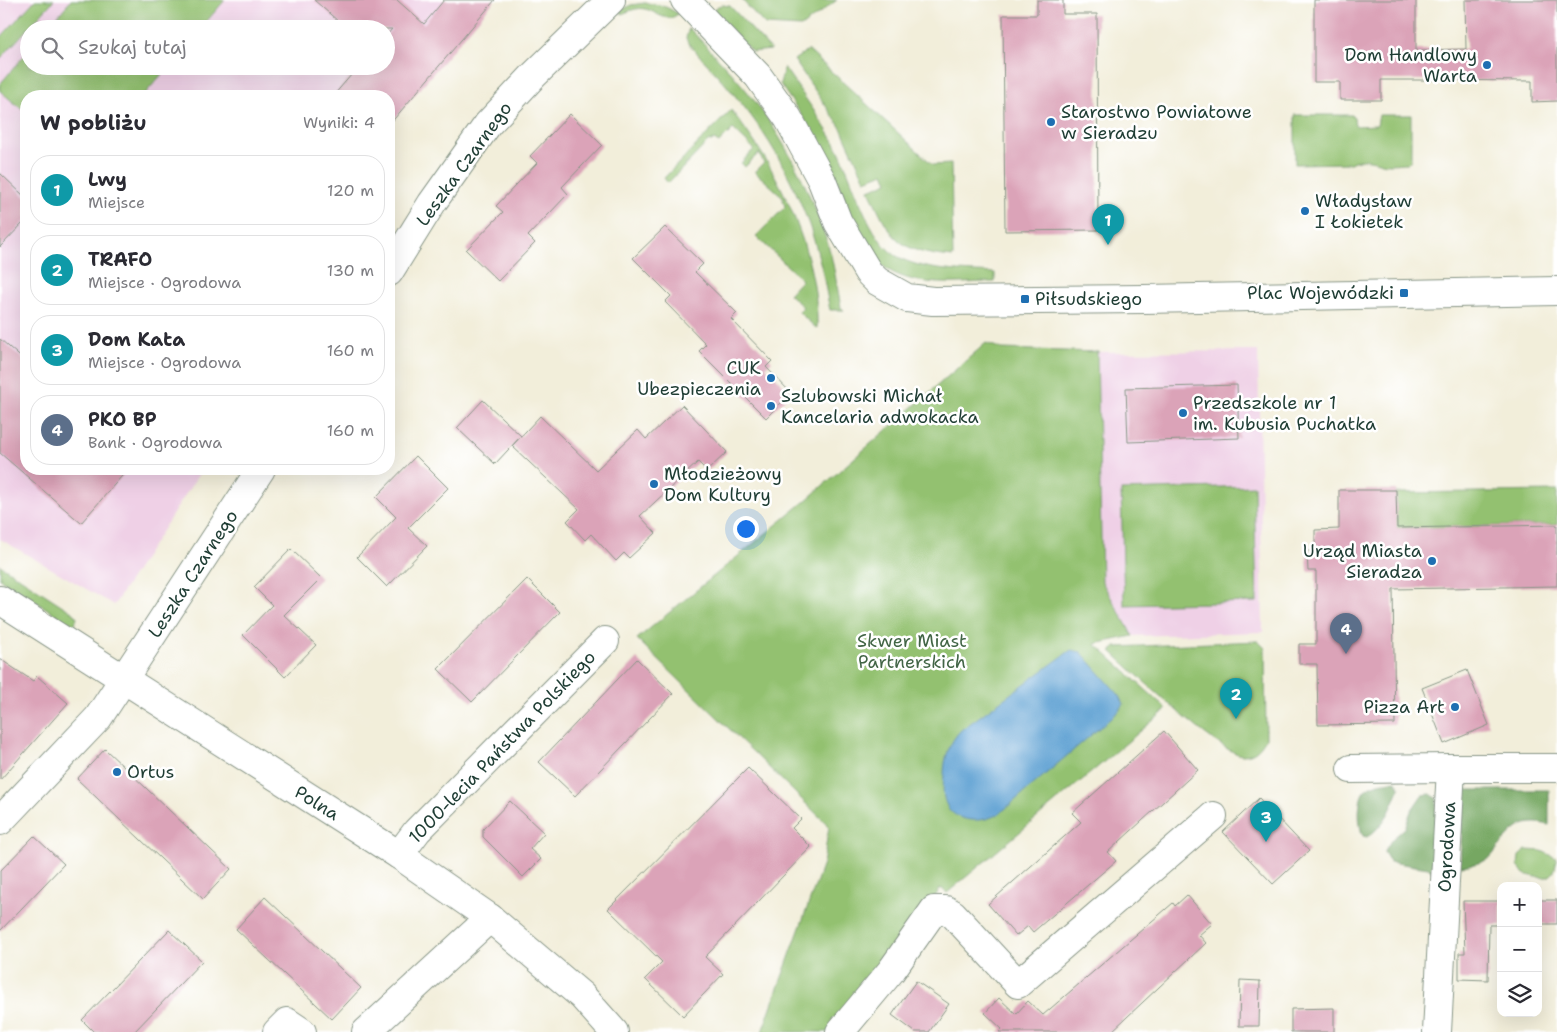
<!DOCTYPE html>
<html lang="pl">
<meta charset="utf-8">
<style>
:root{--surface:#fff;--page:#f7f7f7;--text:#2b2b33;--muted:#7c7c81;--line:#e1e1e2;--accent:#1a73e8}
body{margin:0;font-family:"Shantell Sans",sans-serif;background:var(--page);color:var(--text)}
.controls{position:absolute;right:15px;bottom:15px;display:grid;overflow:hidden;border-radius:10px;box-shadow:0 5px 20px #0002}
.controls button{width:45px;height:45px;display:grid;place-items:center;padding:0;border:0;border-bottom:1px solid var(--line);background:var(--surface);color:var(--text);font:25px sans-serif}
.you{position:absolute;left:745px;top:528px;width:18px;height:18px;margin:-12px;border:4px solid #fff;border-radius:50%;background:#1a73e8;box-shadow:0 0 0 8px #1a73e833}
.badge{display:grid;place-items:center;width:32px;height:32px;border-radius:50%;background:var(--accent);color:#fff;font-size:16px;font-weight:700}
.pin{position:absolute;translate:-50% -41px;filter:drop-shadow(0 1px 2px #0008)}
.pin::after{content:'';position:absolute;top:26px;width:18px;height:15px;background:inherit;clip-path:polygon(0 0,100% 0,50% 100%)}
.list{margin:0;padding:0;list-style:none}
h2{display:flex;justify-content:space-between;align-items:center;height:65px;margin:0;padding:0 20px;font-size:21px}
h2 small{font-size:16px;font-weight:400;color:var(--muted)}
.list li{display:grid;grid-template-columns:32px 1fr auto;gap:15px;align-items:center;box-sizing:border-box;height:70px;margin:0 10px 10px;padding:0 10px;border:1px solid var(--line);border-radius:20px}
.list b{display:block;font-size:19px;white-space:nowrap}
.list p{margin:0;font-size:16px;white-space:nowrap;color:var(--muted)}
.list em{font-size:16px;font-style:normal;color:var(--muted)}
.icon{flex:none;width:28px;height:28px;fill:none;stroke:currentColor;stroke-width:2;stroke-linecap:round;stroke-linejoin:round}
.map{position:relative;flex:none;width:1557px;height:1032px;overflow:hidden}
.search{position:absolute;background:var(--surface);box-shadow:0 5px 20px #0002;left:20px;top:20px;width:375px;height:55px;display:flex;align-items:center;gap:12px;box-sizing:border-box;padding:0 18px;border-radius:28px;color:var(--muted);font-size:19px}
.panel{position:absolute;background:var(--surface);box-shadow:0 5px 20px #0002;left:20px;top:90px;width:375px;height:385px;border-radius:20px}
.map>svg:first-child{display:block}
.built{fill:#efd0e6;fill-rule:evenodd}
.green{fill:#93c170;stroke:#597f52}
.forest{fill:#76a762;stroke:#4a724b}
.water{fill:#5fa1d3;stroke:#3f6f84}
.building{fill:#dba3b8}
.lines{fill:none;stroke-linecap:round;stroke-linejoin:round}
.minor-casing{stroke:#889687;stroke-width:30}
.tertiary-casing{stroke:#889687;stroke-width:30}
.minor{stroke:#fff;stroke-width:28}
.tertiary{stroke:#fff;stroke-width:28}
.poi-dot{fill:#1f6fb2;stroke:#fff;stroke-width:2}
.labels{text-anchor:middle;dominant-baseline:central;stroke-width:5;stroke-linejoin:round;paint-order:stroke}
.poi-label{font-size:18px;fill:#1f3d34;stroke:#fff;text-anchor:start}
.street-label{font-size:18px;fill:#1f3d34;stroke:#fff}
.park-label{font-size:18px;fill:#426546;stroke:#fff}
</style>
<div class="map">
<svg width="1557" height="1032" viewBox="0 0 1557 1032">
<rect width="100%" height="100%" fill="#fff"/>
<filter id="ink" filterUnits="userSpaceOnUse"><feTurbulence type="fractalNoise" baseFrequency=".02" numOctaves="2"/><feDisplacementMap in="SourceGraphic" scale="10" xChannelSelector="R" yChannelSelector="G"/><feConvolveMatrix kernelMatrix="1 2 1 2 8 2 1 2 1" color-interpolation-filters="sRGB"/></filter>
<filter id="wash" filterUnits="userSpaceOnUse"><feTurbulence type="fractalNoise" baseFrequency=".0096" numOctaves="4" result="noise"/><feDisplacementMap in="SourceGraphic" scale="20" xChannelSelector="R" yChannelSelector="G"/><feGaussianBlur stdDeviation="1.12" result="paint"/><feColorMatrix in="noise" values="0 0 0 0 0 0 0 0 0 0 0 0 0 0 0 0 0 1.4 0 .05"/><feComposite in="paint" operator="in"/></filter>
<g filter="url(#wash)">
<rect width="100%" height="100%" fill="#f2eeda"/>
<g class="built">
<path d="M0,0H495L389,125V96H26V469H202L114,605L0,539ZM29,29H386V66H29Z"/>
<polygon points="1258,351 1263,632 1133,636 1102,582 1097,352"/>
</g>
<g class="green">
<polygon points="35,0 54,0 0,59 0,38"/>
<polygon points="71,0 225,0 200,29 47,29"/>
<polygon points="742,0 837,0 801,27 765,25"/>
<path d="M645,3C658,4 667,6 678,14C666,24 658,12 645,9C638,7 629,11 622,14L620,11L631,5Z"/>
<polygon points="723,5 730,6 771,50 752,52 713,10 718,6"/>
<path d="M689,28C708,48 728,68 746,90C785,138 814,196 831,255C835,273 838,291 841,308L844,310H830C826,293 824,275 819,258C804,199 775,143 736,97C721,78 704,61 688,43L686,38Z"/>
<polygon points="29,50 29,66 169,66 143,96 26,96 26,113 0,91 0,84"/>
<path d="M808,50L933,165L951,164L953,257C896,252 891,238 869,190L888,182L884,173L865,180L841,128L794,60Z"/>
<path d="M784,67C801,92 819,117 835,143C853,175 867,244 902,259C930,272 965,271 995,273V282C961,282 917,289 887,269C856,248 843,190 828,158C815,132 796,108 780,84Z"/>
<path d="M731,110C747,131 763,153 775,176C799,220 819,279 817,329L799,312L803,307L789,294L802,280L756,236L785,207L782,196L755,172L764,163L759,153L745,167L741,163L754,149L733,129L719,143L714,140L708,142L668,183L664,178Z"/>
<path d="M1295,115H1352L1354,117L1355,126L1377,125L1379,115H1411V160L1408,163C1400,163 1389,165 1382,163C1372,160 1361,157 1350,163L1295,164Z"/>
<polygon points="986,343 1002,349 1099,352 1097,352 1102,582 1133,636 1095,644 1167,709 947,893 941,888 840,1032 762,1032 823,864 829,826 637,639 804,502"/>
<polygon points="1254,486 1257,602 1124,605 1121,490"/>
<polygon points="1557,491 1557,525 1397,528 1396,493"/>
<polygon points="0,565 75,614 77,618 74,626 0,579"/>
<path d="M1258,641L1265,648L1266,738C1261,747 1255,755 1243,755C1219,754 1133,671 1111,651L1116,647Z"/>
<path d="M1526,850L1542,851L1556,858C1557,884 1539,878 1524,874L1518,866L1519,856Z"/>
</g>
<g class="forest">
<path d="M1396,781L1400,787C1392,807 1386,825 1367,837L1363,836C1358,826 1357,798 1365,790C1374,782 1385,782 1396,781Z"/>
<path d="M1464,790H1549V825C1521,818 1514,830 1497,849C1494,853 1491,858 1486,860C1478,864 1469,865 1460,866Z"/>
<polygon points="1431,794 1437,799 1432,872 1428,868 1390,862 1384,852 1392,839 1405,828 1411,811 1422,795"/>
</g>
<path class="water" d="M1071,650L1081,652L1120,696L1124,704L1119,711L1005,809C1001,812 996,816 992,817C977,823 955,821 947,806C942,797 943,785 944,775C944,759 949,742 961,730Z"/>
<g id="blocks">
<g class="building">
<polygon points="314,0 397,0 424,24 444,0 495,0 389,125 389,96 333,96 359,66 386,66 386,36 392,29 347,29"/>
<polygon points="1037,0 1063,0 1063,14 1097,14 1098,230 1005,231 1003,15 1037,15"/>
<polygon points="1314,0 1416,0 1416,50 1466,49 1465,0 1557,0 1557,101 1532,102 1532,81 1417,80 1381,80 1381,100 1340,100 1340,82 1314,82"/>
<polygon points="570,114 602,145 562,187 568,194 528,236 535,243 498,281 466,250 503,212 496,206 537,163 530,156"/>
<polygon points="0,173 26,198 26,220 0,247"/>
<polygon points="665,227 703,264 695,272 737,313 731,319 772,361 766,367 791,393 766,418 699,351 706,344 665,302 671,296 633,258"/>
<polygon points="0,339 26,362 26,469 128,469 81,523 0,453"/>
<polygon points="1237,385 1239,438 1128,442 1126,388"/>
<polygon points="483,400 521,436 495,464 457,428"/>
<polygon points="682,405 727,452 707,471 698,462 640,516 656,533 629,558 624,553 616,561 591,534 585,540 567,521 579,509 512,446 540,416 596,470 638,430 646,439"/>
<polygon points="416,456 448,488 408,528 427,546 387,587 357,557 396,517 376,497"/>
<polygon points="1339,490 1396,490 1397,528 1557,525 1557,586 1393,589 1395,724 1318,725 1317,664 1299,664 1299,644 1316,644 1316,571 1308,571 1307,551 1315,551 1315,530 1339,529"/>
<polygon points="291,549 321,578 284,615 316,645 285,677 243,635 272,605 254,587"/>
<polygon points="527,579 560,612 472,702 438,669"/>
<polygon points="0,659 33,681 37,676 68,703 0,780"/>
<polygon points="637,659 673,694 575,796 539,762"/>
<polygon points="1467,670 1489,725 1444,744 1422,688"/>
<polygon points="1164,731 1198,770 1108,852 1116,861 1033,932 1028,926 1016,936 988,904 1081,822 1072,813"/>
<polygon points="105,749 231,869 203,899 77,779"/>
<polygon points="748,768 801,819 792,828 811,847 705,957 723,974 683,1016 645,979 662,962 608,909"/>
<polygon points="1259,798 1309,851 1273,884 1223,832"/>
<polygon points="510,801 544,833 530,849 541,859 523,877 483,837 483,829"/>
<polygon points="34,836 64,864 0,931 0,871"/>
<polygon points="1187,895 1212,924 1199,935 1206,943 1111,1032 999,1032 1002,1029 985,1013 999,998 1016,1014 1028,1001 1043,1015 1173,903 1175,906"/>
<polygon points="265,897 361,988 332,1019 236,929"/>
<rect x="1538" y="900" width="19" height="24"/>
<polygon points="1463,901 1501,901 1501,925 1489,925 1488,980 1459,979 1459,953 1465,953"/>
<polygon points="169,930 202,961 134,1032 94,1032 82,1020"/>
<polygon points="1240,980 1260,981 1259,1026 1239,1026"/>
<polygon points="916,981 949,1004 929,1032 915,1032 892,1015"/>
<polygon points="1334,1008 1334,1032 1291,1032 1291,1009"/>
</g>
</g>
</g>
<g filter="url(#ink)">
<use href="#blocks" fill-opacity="0" stroke="#889687" stroke-width="1"/>
<g class="lines">
<defs>
<g id="minor">
<polyline points="685,0 758,76 788,118 822,181 838,222 868,272 877,281 907,298 933,301 1144,299 1557,291"/>
<polyline points="389,272 432,203 488,124 534,75 611,0"/>
<polyline points="1351,769 1451,768"/>
<polyline points="0,821 98,718 261,469"/>
<polyline points="399,855 417,831 605,641"/>
<polyline points="277,1032 287,1022 302,1032"/>
<polyline points="366,1032 490,918"/>
<polyline points="840,1032 891,971 934,910 946,910 953,914 1018,984 1213,816"/>
<polyline points="1437,1032 1451,768 1557,768"/>
</g>
<polyline id="tertiary" points="0,600 399,855 490,918 582,996 614,1032"/>
</defs>
<use href="#minor" class="minor-casing"/>
<use href="#tertiary" class="tertiary-casing"/>
<use href="#minor" class="minor"/>
<use href="#tertiary" class="tertiary"/>
</g>
</g>
<g class="poi-dot">
<circle cx="1487" cy="65" r="5"/>
<circle cx="1051" cy="122" r="5"/>
<circle cx="1305" cy="211" r="5"/>
<rect x="1399" y="288" width="10" height="10" rx="2.5"/>
<rect x="1020" y="294" width="10" height="10" rx="2.5"/>
<circle cx="771" cy="378" r="5"/>
<circle cx="771" cy="406" r="5"/>
<circle cx="1183" cy="413" r="5"/>
<circle cx="654" cy="484" r="5"/>
<circle cx="1432" cy="561" r="5"/>
<circle cx="1455" cy="707" r="5"/>
<circle cx="117" cy="772" r="5"/>
</g>
<g class="labels">
<g class="poi-label">
<text x="1477" y="55" text-anchor="end">Dom Handlowy<tspan x="1477" dy="21">Warta</tspan></text>
<text x="1061" y="112">Starostwo Powiatowe<tspan x="1061" dy="21">w Sieradzu</tspan></text>
<text x="1315" y="201">Władysław<tspan x="1315" dy="21">I Łokietek</tspan></text>
<text x="1394" y="293" text-anchor="end">Plac Wojewódzki</text>
<text x="1035" y="299">Piłsudskiego</text>
<text x="761" y="368" text-anchor="end">CUK<tspan x="761" dy="21">Ubezpieczenia</tspan></text>
<text x="781" y="396">Szlubowski Michał<tspan x="781" dy="21">Kancelaria adwokacka</tspan></text>
<text x="1193" y="403">Przedszkole nr 1<tspan x="1193" dy="21">im. Kubusia Puchatka</tspan></text>
<text x="664" y="474">Młodzieżowy<tspan x="664" dy="21">Dom Kultury</tspan></text>
<text x="1422" y="551" text-anchor="end">Urząd Miasta<tspan x="1422" dy="21">Sieradza</tspan></text>
<text x="1445" y="707" text-anchor="end">Pizza Art</text>
<text x="127" y="772">Ortus</text>
</g>
<g class="street-label">
<text transform="translate(464 164) rotate(-54)">Leszka Czarnego</text>
<text transform="translate(193 574) rotate(-57)">Leszka Czarnego</text>
<text transform="translate(502 747) rotate(-46)">1000-lecia Państwa Polskiego</text>
<text transform="translate(317 803) rotate(32)">Polna</text>
<text transform="translate(1447 847) rotate(-87)">Ogrodowa</text>
</g>
<g class="park-label">
<text x="912" y="641">Skwer Miast<tspan x="912" dy="21">Partnerskich</tspan></text>
</g>
</g>
</svg>
<div class="controls">
<button>+</button>
<button>−</button>
<button><svg class="icon" aria-label="layers" viewBox="0 0 24 24"><path d="M12 4l9 5-9 5-9-5zM3 14l9 5 9-5"/></svg></button>
</div>
<div class="you"></div>
<div class="pin badge" style="left:1108px;top:245px;background:#0f9aa8">1</div>
<div class="pin badge" style="left:1236px;top:719px;background:#0f9aa8">2</div>
<div class="pin badge" style="left:1266px;top:842px;background:#0f9aa8">3</div>
<div class="pin badge" style="left:1346px;top:654px;background:#5c6f8a">4</div>
<div class="search"><svg class="icon" aria-label="search" viewBox="0 0 24 24"><circle cx="10" cy="10" r="6"/><path d="M15 15l6 6"/></svg>Szukaj tutaj</div>
<section class="panel">
<h2>W pobliżu<small>Wyniki: 4</small></h2>
<ul class="list">
<li><span class="badge" style="background:#0f9aa8">1</span><div><b>Lwy</b><p>Miejsce</p></div><em>120 m</em></li>
<li><span class="badge" style="background:#0f9aa8">2</span><div><b>TRAFO</b><p>Miejsce · Ogrodowa</p></div><em>130 m</em></li>
<li><span class="badge" style="background:#0f9aa8">3</span><div><b>Dom Kata</b><p>Miejsce · Ogrodowa</p></div><em>160 m</em></li>
<li><span class="badge" style="background:#5c6f8a">4</span><div><b>PKO BP</b><p>Bank · Ogrodowa</p></div><em>160 m</em></li>
</ul>
</section>
</div>
